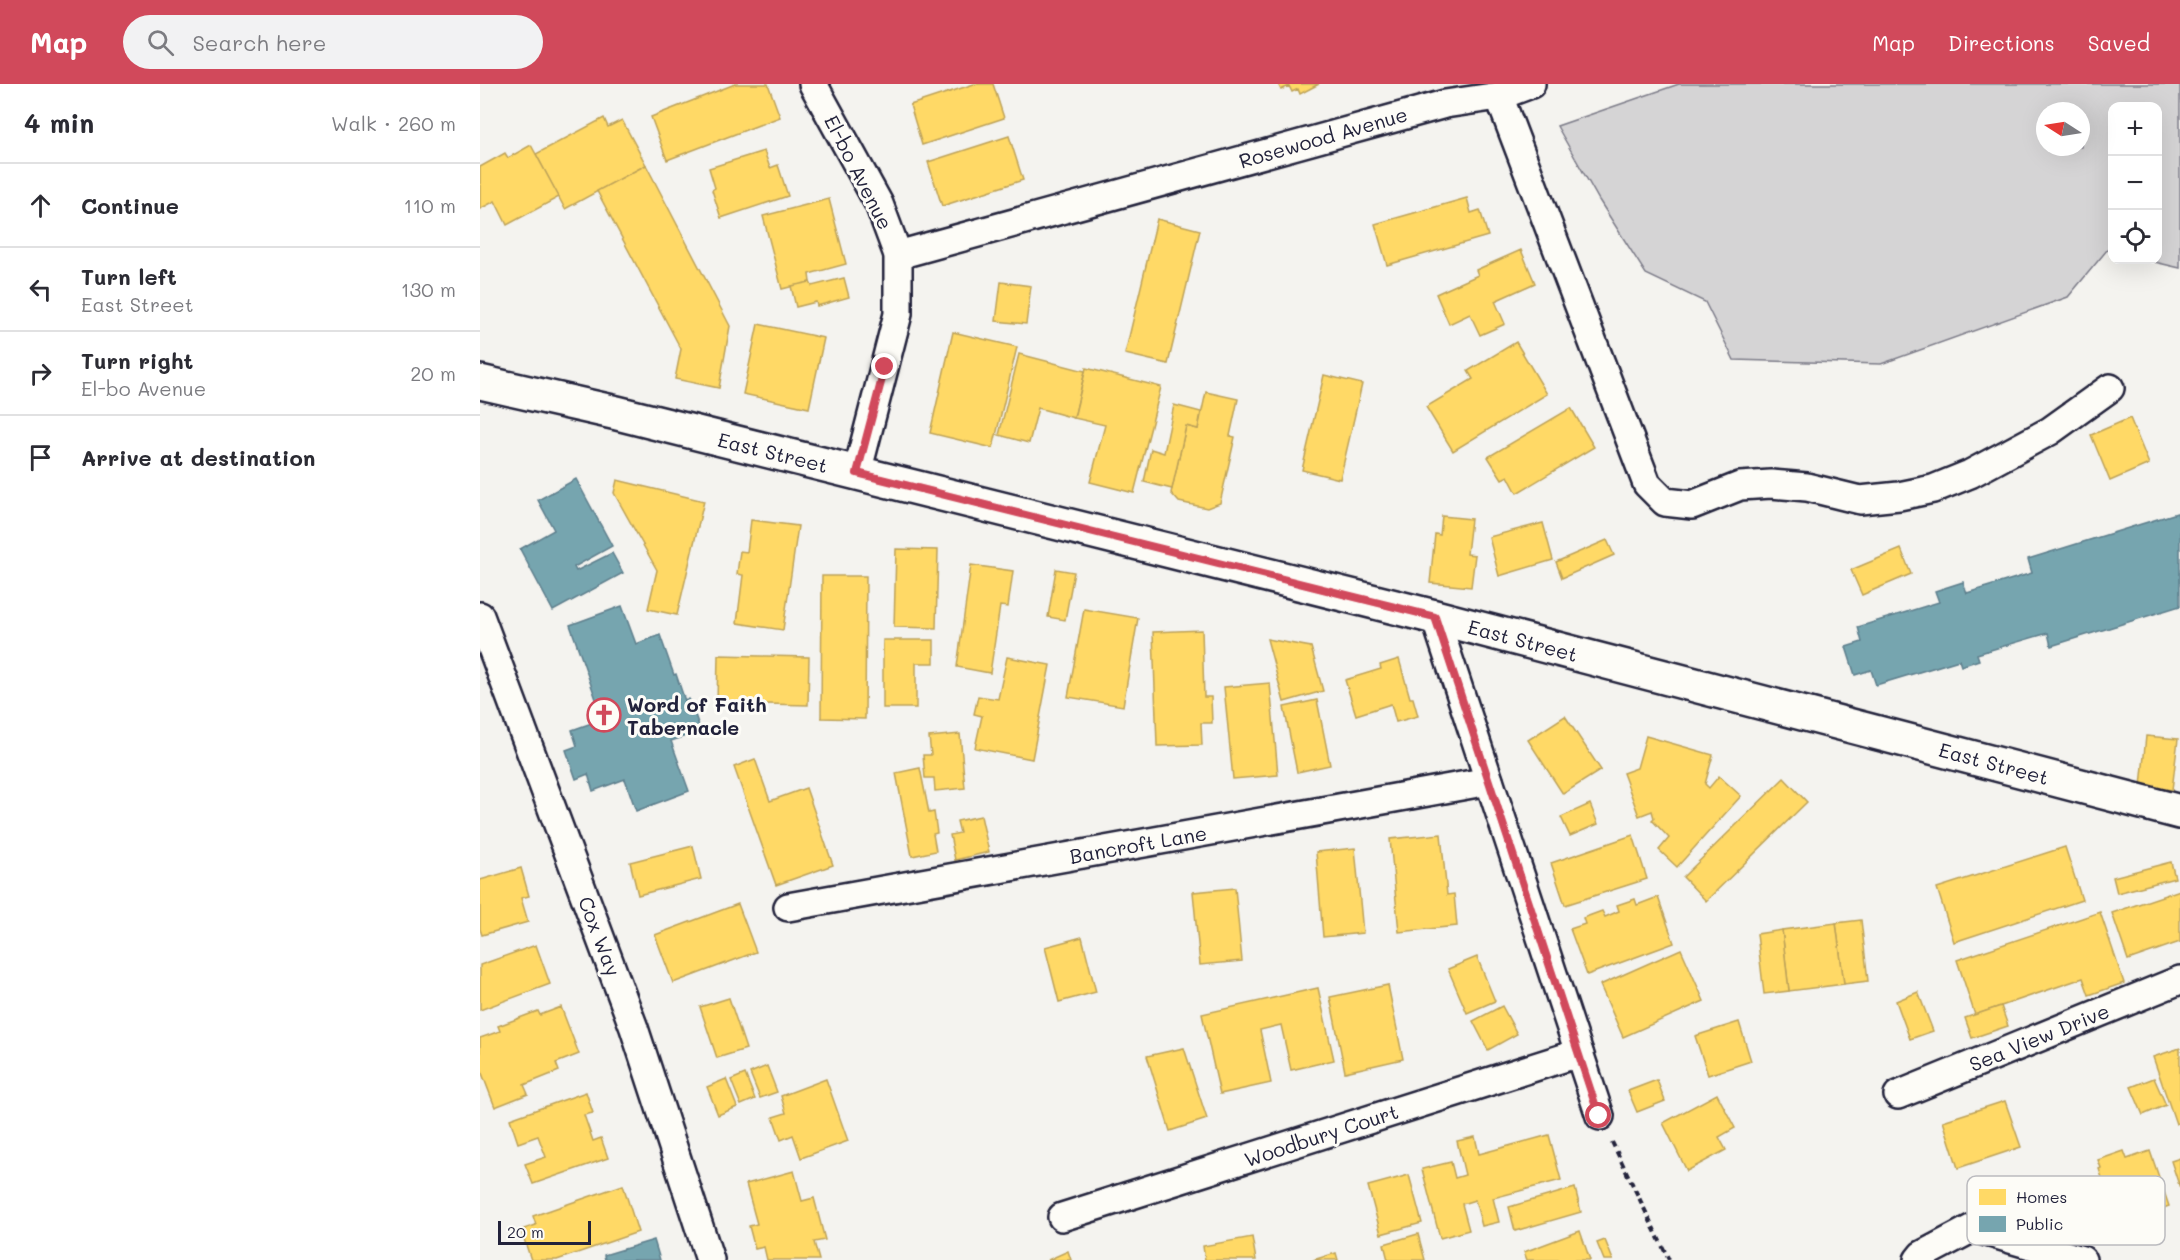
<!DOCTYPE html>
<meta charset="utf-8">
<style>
:root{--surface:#fff;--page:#f2f2f3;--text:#2b2b33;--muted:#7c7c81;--line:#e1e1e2;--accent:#d1495b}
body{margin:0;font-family:Mali,sans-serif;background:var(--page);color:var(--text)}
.controls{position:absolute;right:18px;top:18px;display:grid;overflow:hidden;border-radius:12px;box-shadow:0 6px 24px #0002}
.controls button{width:54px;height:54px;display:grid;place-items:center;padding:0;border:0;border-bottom:2px solid var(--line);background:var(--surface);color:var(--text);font:30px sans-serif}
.compass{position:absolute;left:1556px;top:18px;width:54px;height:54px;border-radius:50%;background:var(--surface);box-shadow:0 6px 24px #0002;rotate:282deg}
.scale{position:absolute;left:18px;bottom:15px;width:93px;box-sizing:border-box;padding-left:6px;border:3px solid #22223b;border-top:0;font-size:16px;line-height:21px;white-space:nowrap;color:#22223b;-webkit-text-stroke:4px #fdfcf7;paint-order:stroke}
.stop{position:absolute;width:18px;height:18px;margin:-14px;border:4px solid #d1495b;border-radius:50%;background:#fff}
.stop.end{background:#d1495b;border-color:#fff;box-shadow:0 2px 6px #0008}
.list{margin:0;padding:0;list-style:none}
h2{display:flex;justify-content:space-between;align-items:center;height:78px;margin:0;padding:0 24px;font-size:26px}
h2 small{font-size:20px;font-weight:400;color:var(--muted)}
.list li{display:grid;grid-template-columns:39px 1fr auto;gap:18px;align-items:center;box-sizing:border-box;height:84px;padding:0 24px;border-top:2px solid var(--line)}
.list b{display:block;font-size:22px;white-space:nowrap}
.list p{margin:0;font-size:20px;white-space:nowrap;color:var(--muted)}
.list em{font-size:20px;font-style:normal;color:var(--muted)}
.icon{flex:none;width:33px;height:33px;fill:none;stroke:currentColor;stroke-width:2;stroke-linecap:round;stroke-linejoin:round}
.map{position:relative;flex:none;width:1700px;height:1176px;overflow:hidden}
header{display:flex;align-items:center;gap:36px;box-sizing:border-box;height:84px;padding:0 30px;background:var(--accent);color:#fff}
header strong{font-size:28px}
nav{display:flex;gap:33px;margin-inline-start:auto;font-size:21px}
.search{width:420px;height:54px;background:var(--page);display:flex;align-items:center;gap:15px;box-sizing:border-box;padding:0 21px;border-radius:33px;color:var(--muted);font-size:22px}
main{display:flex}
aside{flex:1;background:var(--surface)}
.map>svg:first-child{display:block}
.green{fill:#d5d4d5;stroke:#7c7b88;stroke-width:1.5;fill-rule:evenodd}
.homes{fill:#ffd966;stroke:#bda259;stroke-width:1.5}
.public{fill:#76a5af;stroke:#5d7e8c;stroke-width:1.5}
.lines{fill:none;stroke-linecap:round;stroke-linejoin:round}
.minor-casing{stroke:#22223b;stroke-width:32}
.secondary-casing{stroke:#22223b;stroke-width:38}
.path{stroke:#22223b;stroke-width:4;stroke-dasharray:6 4.5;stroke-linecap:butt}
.minor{stroke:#fdfcf7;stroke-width:27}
.secondary{stroke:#fdfcf7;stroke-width:33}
.route{stroke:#d1495b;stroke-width:8}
.labels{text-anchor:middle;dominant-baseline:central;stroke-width:6;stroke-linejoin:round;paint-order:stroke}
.street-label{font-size:20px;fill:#22223b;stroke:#fdfcf7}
.poi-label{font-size:20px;font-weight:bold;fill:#22223b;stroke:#fdfcf7;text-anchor:start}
.key{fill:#fdfcf7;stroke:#bbbbbf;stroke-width:1.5}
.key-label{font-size:16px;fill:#22223b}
</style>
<header>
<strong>Map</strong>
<div class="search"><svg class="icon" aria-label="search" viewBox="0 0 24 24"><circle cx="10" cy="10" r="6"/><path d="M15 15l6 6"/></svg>Search here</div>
<nav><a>Map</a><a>Directions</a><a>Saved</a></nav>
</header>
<main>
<aside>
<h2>4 min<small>Walk · 260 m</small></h2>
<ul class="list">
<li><svg class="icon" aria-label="ahead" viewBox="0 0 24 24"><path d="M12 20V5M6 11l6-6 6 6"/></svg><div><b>Continue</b></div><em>110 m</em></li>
<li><svg class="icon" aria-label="left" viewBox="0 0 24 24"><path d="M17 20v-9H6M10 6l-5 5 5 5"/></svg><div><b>Turn left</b><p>East Street</p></div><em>130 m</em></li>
<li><svg class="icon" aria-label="right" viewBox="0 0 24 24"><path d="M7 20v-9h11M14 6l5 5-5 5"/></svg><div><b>Turn right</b><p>El-bo Avenue</p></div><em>20 m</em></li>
<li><svg class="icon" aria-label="arrive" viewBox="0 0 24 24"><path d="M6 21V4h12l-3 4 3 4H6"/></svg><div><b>Arrive at destination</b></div></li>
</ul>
</aside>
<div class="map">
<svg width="1700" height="1176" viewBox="0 0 1700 1176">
<rect width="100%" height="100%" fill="#f4f3ef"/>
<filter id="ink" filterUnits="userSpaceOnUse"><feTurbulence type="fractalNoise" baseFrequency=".0167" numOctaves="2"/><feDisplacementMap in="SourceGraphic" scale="12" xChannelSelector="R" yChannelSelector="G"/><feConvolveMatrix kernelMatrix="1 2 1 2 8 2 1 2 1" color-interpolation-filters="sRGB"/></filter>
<g filter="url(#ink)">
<path class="green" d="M1199,0H1700V184L1666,176H1678V22H1632V167L1627,166L1588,213L1401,280L1254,276L1225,218L1166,190L1119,116L1077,42ZM1565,27H1601V63H1565Z"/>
<g class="homes">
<polygon points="255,0 288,0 300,33 187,76 171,33"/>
<polygon points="494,0 513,0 524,34 442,61 430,21"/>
<polygon points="798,0 839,0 820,10 818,5 812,8 809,2 801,6"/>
<polygon points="124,34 128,43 142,36 166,81 85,125 56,70"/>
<polygon points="529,52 543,96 462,122 448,78"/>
<polygon points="51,61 79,113 27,141 15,117 0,125 0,83 25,69 28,74"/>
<polygon points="284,67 290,84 298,81 308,112 241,134 232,106 235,104 229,84"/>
<polygon points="166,81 250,242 239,304 195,295 201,265 117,107"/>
<polygon points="987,114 991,129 1000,126 1008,152 907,181 895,140"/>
<polygon points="349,115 366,180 329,190 330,198 302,205 283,132"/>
<polygon points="677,135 720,146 688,280 645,270"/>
<polygon points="1041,166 1055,199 1015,217 1025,240 1000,251 990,230 969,240 956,210 998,191 996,186"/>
<polygon points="364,194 369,213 337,222 336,218 316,223 311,202 330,198 332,202"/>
<polygon points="521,198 551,202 546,240 516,237"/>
<polygon points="278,240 344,254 329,324 263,310"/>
<polygon points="473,248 537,263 513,364 450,349"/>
<polygon points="1036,258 1067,310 973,367 946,323 993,295 988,287"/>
<polygon points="539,270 605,287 594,334 558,324 549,359 519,351"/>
<polygon points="606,284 681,303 654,409 610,398 625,341 594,334"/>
<polygon points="844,291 882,300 860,395 822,386"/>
<polygon points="726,308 758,315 750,352 755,353 740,419 727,424 699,418 691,409 706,342 718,345"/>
<polygon points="694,321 721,328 718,345 706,342 692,405 664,398 671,365 684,369"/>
<polygon points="1091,324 1114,363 1037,409 1028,392 1022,395 1008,373"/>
<polygon points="1650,334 1669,380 1630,397 1611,351"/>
<polygon points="137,396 224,417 197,531 168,525 177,486 134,409"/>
<polygon points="962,432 991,435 987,470 995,471 991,503 950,499 955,450 960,451"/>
<polygon points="271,436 318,442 303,546 257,539 263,491 257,490 260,467 267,468"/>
<polygon points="1063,439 1073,476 1019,492 1009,453"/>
<polygon points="1127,456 1134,471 1082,494 1076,478"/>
<polygon points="416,465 458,466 456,544 414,543"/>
<polygon points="1421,465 1431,490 1382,511 1371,486"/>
<polygon points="491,481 533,487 528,523 520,522 510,589 477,583"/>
<polygon points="576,485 594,488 585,536 568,533"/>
<polygon points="342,492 386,492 385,635 341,634"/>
<polygon points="604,525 658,534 643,622 588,613"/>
<polygon points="722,546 724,613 731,613 732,639 721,639 722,661 677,662 673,548"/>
<polygon points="787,555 831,563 843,607 804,618"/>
<polygon points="403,556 454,556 454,579 436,579 436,624 403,624"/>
<polygon points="238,571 329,573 328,621 237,619"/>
<polygon points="527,573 570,581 552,675 495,664 502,632 494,630 498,612 518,615"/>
<polygon points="919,575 930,614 933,614 938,632 916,638 911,620 876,631 865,596 901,585 900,581"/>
<polygon points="790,599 798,691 753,695 744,603"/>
<polygon points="837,616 850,681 817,688 804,623"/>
<polygon points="1085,632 1121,686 1083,710 1048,656"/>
<polygon points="480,650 485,704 455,707 454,694 445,694 443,671 451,671 449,653"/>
<polygon points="1166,652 1233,671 1225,700 1229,704 1239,692 1261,712 1197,783 1179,766 1189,754 1172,736 1174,734 1172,727 1159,732 1143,689 1157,684"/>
<polygon points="1666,652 1698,655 1692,706 1661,702"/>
<polygon points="275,675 290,717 326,704 353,781 296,801 254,683"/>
<polygon points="440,684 449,729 454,728 457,749 453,750 456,767 432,772 416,689"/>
<polygon points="1304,694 1327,718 1226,817 1203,793"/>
<polygon points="1110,720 1118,740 1090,752 1081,733"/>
<polygon points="501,732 509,768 475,776 470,751 480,749 477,737"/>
<polygon points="961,750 967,811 974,810 977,842 919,848 910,755"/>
<polygon points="1153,751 1167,795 1085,821 1071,779"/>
<polygon points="213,762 221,795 158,811 150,778"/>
<polygon points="1585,763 1602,816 1474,858 1457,804"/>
<polygon points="875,764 883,849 843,853 836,768"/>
<polygon points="1691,778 1695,794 1637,809 1633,793"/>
<polygon points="41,784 49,812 41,814 48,838 2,851 0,845 0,796"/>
<polygon points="755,804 762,877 720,881 713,808"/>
<polygon points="1700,806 1700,858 1648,876 1632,829"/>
<polygon points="1178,813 1194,859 1107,891 1090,845 1105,840 1103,834 1122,827 1125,833 1139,827 1137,821 1155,815 1157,821"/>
<polygon points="258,820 276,868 193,899 175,851"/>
<polygon points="1620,828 1644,899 1609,911 1603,894 1495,931 1477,876"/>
<polygon points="1381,836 1388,897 1364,900 1356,839"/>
<polygon points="1356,839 1364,900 1309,907 1302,846"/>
<polygon points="1302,846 1309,907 1284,910 1277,850"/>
<polygon points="602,853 616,908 579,918 565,863"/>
<polygon points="56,861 70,900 0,926 0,881"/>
<polygon points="1201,865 1224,917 1143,953 1120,901"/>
<polygon points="997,873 1015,917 987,929 968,885"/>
<polygon points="908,901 923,975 865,988 850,913"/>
<polygon points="838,904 854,976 811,986 801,941 780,946 791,999 740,1010 722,930"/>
<polygon points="1438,908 1453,947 1430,955 1416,917"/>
<polygon points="249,914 266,965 237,974 220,923"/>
<polygon points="1022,922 1037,950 1008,966 993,937"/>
<polygon points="1521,922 1528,942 1492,954 1485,934"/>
<polygon points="81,923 99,970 76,979 79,987 44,1001 48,1010 15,1023 0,984 0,954 20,947 18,942 58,927 60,931"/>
<polygon points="1259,938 1271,977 1228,991 1215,952"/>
<polygon points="704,964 727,1035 690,1047 667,972"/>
<polygon points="1700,964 1700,1038 1696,1040 1673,973"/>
<polygon points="287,982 297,1008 280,1014 270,989"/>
<polygon points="265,990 275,1015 261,1021 251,996"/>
<polygon points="1674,994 1686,1021 1663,1031 1651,1003"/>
<polygon points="246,995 257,1023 238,1031 227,1003"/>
<polygon points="346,995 368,1057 321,1074 313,1051 301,1056 293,1033 306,1029 301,1012"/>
<polygon points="1177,996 1185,1017 1157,1028 1148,1007"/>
<polygon points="106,1008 113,1029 104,1031 113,1057 121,1054 128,1074 53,1100 45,1080 66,1073 58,1052 38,1059 30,1035"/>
<polygon points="1237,1010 1255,1044 1239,1053 1246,1066 1207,1087 1183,1039"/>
<polygon points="1525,1017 1541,1063 1478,1084 1463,1037"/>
<polygon points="1069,1051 1081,1096 1013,1114 1019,1138 1002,1142 995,1116 982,1120 989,1146 960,1154 942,1085 971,1078 975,1094 985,1091 977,1057 995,1053 999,1070"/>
<polygon points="1644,1067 1647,1075 1670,1067 1689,1122 1666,1130 1661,1116 1633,1126 1619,1085 1621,1084 1618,1076"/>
<polygon points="1700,1074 1700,1104 1691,1077"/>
<polygon points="314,1087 322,1117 334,1114 345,1156 334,1158 339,1176 287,1176 284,1163 275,1165 269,1142 277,1140 266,1100"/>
<polygon points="929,1091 942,1139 901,1150 888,1102"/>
<polygon points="143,1101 158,1148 77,1176 51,1176 41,1146 56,1141 53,1132"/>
<polygon points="1095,1104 1101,1128 1035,1147 1029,1123"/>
<polygon points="1100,1147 1110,1176 1047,1176 1044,1168"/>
<polygon points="938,1150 945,1176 908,1176 904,1160"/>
<polygon points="772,1153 776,1176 725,1176 723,1162"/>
<polygon points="1125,1156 1133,1176 1124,1176 1117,1159"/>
<polygon points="588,1167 591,1176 568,1176"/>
<polygon points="856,1169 858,1176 833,1176"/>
</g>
<g class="public">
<polygon points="96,395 132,462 94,483 96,487 132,469 143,489 73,527 40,465 74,446 58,416"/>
<polygon points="1697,429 1700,437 1700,522 1571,562 1568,549 1497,570 1499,576 1481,582 1479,576 1396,601 1391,586 1375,591 1366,563 1382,558 1378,543 1459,518 1455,507 1483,498 1487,509 1552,489 1548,475"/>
<polygon points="142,522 156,560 180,551 194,591 196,590 205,617 209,615 221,647 191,657 209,707 156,727 145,695 113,707 108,690 96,695 86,666 97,662 92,646 123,635 90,541"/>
<polygon points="174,1156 180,1176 125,1176 124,1171"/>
</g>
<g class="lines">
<defs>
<g id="minor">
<polyline points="333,0 399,120 418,171 418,230 377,389"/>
<polyline points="1019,12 1167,400 1185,418 1212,421 1260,402 1291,400 1327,403 1380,416 1419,412 1453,405 1490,390 1570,347 1630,304"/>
<polyline points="418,171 965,20 1019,12 1051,0"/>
<polyline points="0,532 154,944 230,1176"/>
<polyline points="955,533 1120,1032"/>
<polyline points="308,823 1009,697"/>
<polyline points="1418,1011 1700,896"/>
<polyline points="582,1133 1099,969"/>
<polyline points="1438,1176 1442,1171 1493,1144 1602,1176"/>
</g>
<polyline id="secondary" points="0,298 137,329 955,533 1700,728"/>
</defs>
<use href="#minor" class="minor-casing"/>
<use href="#secondary" class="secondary-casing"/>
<polyline class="path" points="1132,1058 1189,1176"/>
<use href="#minor" class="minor"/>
<use href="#secondary" class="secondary"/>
</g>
</g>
<g class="lines" filter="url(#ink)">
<polyline class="route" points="405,283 377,389 955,533 1119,1032"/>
</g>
<defs>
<symbol id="church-ring" viewBox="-11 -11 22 22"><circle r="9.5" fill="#fdfcf7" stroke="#d1495b" stroke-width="1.5"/><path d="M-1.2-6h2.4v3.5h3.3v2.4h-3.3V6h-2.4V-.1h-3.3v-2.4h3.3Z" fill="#d1495b"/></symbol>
</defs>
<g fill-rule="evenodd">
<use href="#church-ring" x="105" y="612" width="38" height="38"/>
</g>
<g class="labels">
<g class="street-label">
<text transform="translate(843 53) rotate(-16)">Rosewood Avenue</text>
<text transform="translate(379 88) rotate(63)">El-bo Avenue</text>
<text transform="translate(293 368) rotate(14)">East Street</text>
<text transform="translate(1043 556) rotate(15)">East Street</text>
<text transform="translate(1514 679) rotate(15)">East Street</text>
<text transform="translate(658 760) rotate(-10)">Bancroft Lane</text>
<text transform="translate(120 852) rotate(69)">Cox Way</text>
<text transform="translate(1559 953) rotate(-22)">Sea View Drive</text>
<text transform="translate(841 1051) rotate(-18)">Woodbury Court</text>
</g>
<g class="poi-label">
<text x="147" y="620">Word of Faith<tspan x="147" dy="23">Tabernacle</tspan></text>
</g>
</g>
<rect x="1487" y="1092" width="198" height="69" rx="9" class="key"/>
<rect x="1499" y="1105" width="27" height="16" fill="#ffd966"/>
<rect x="1499" y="1132" width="27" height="16" fill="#76a5af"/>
<g class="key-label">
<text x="1536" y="1119">Homes</text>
<text x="1536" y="1146">Public</text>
</g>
</svg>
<div class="controls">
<button>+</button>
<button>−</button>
<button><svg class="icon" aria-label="locate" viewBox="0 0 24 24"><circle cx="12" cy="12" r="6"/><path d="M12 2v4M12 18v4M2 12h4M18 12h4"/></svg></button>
</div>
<svg class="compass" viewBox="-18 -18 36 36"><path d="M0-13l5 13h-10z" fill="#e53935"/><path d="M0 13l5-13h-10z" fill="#7c7c81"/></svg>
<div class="scale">20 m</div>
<div class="stop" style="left:1119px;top:1032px"></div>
<div class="stop end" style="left:405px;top:283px"></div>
</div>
</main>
